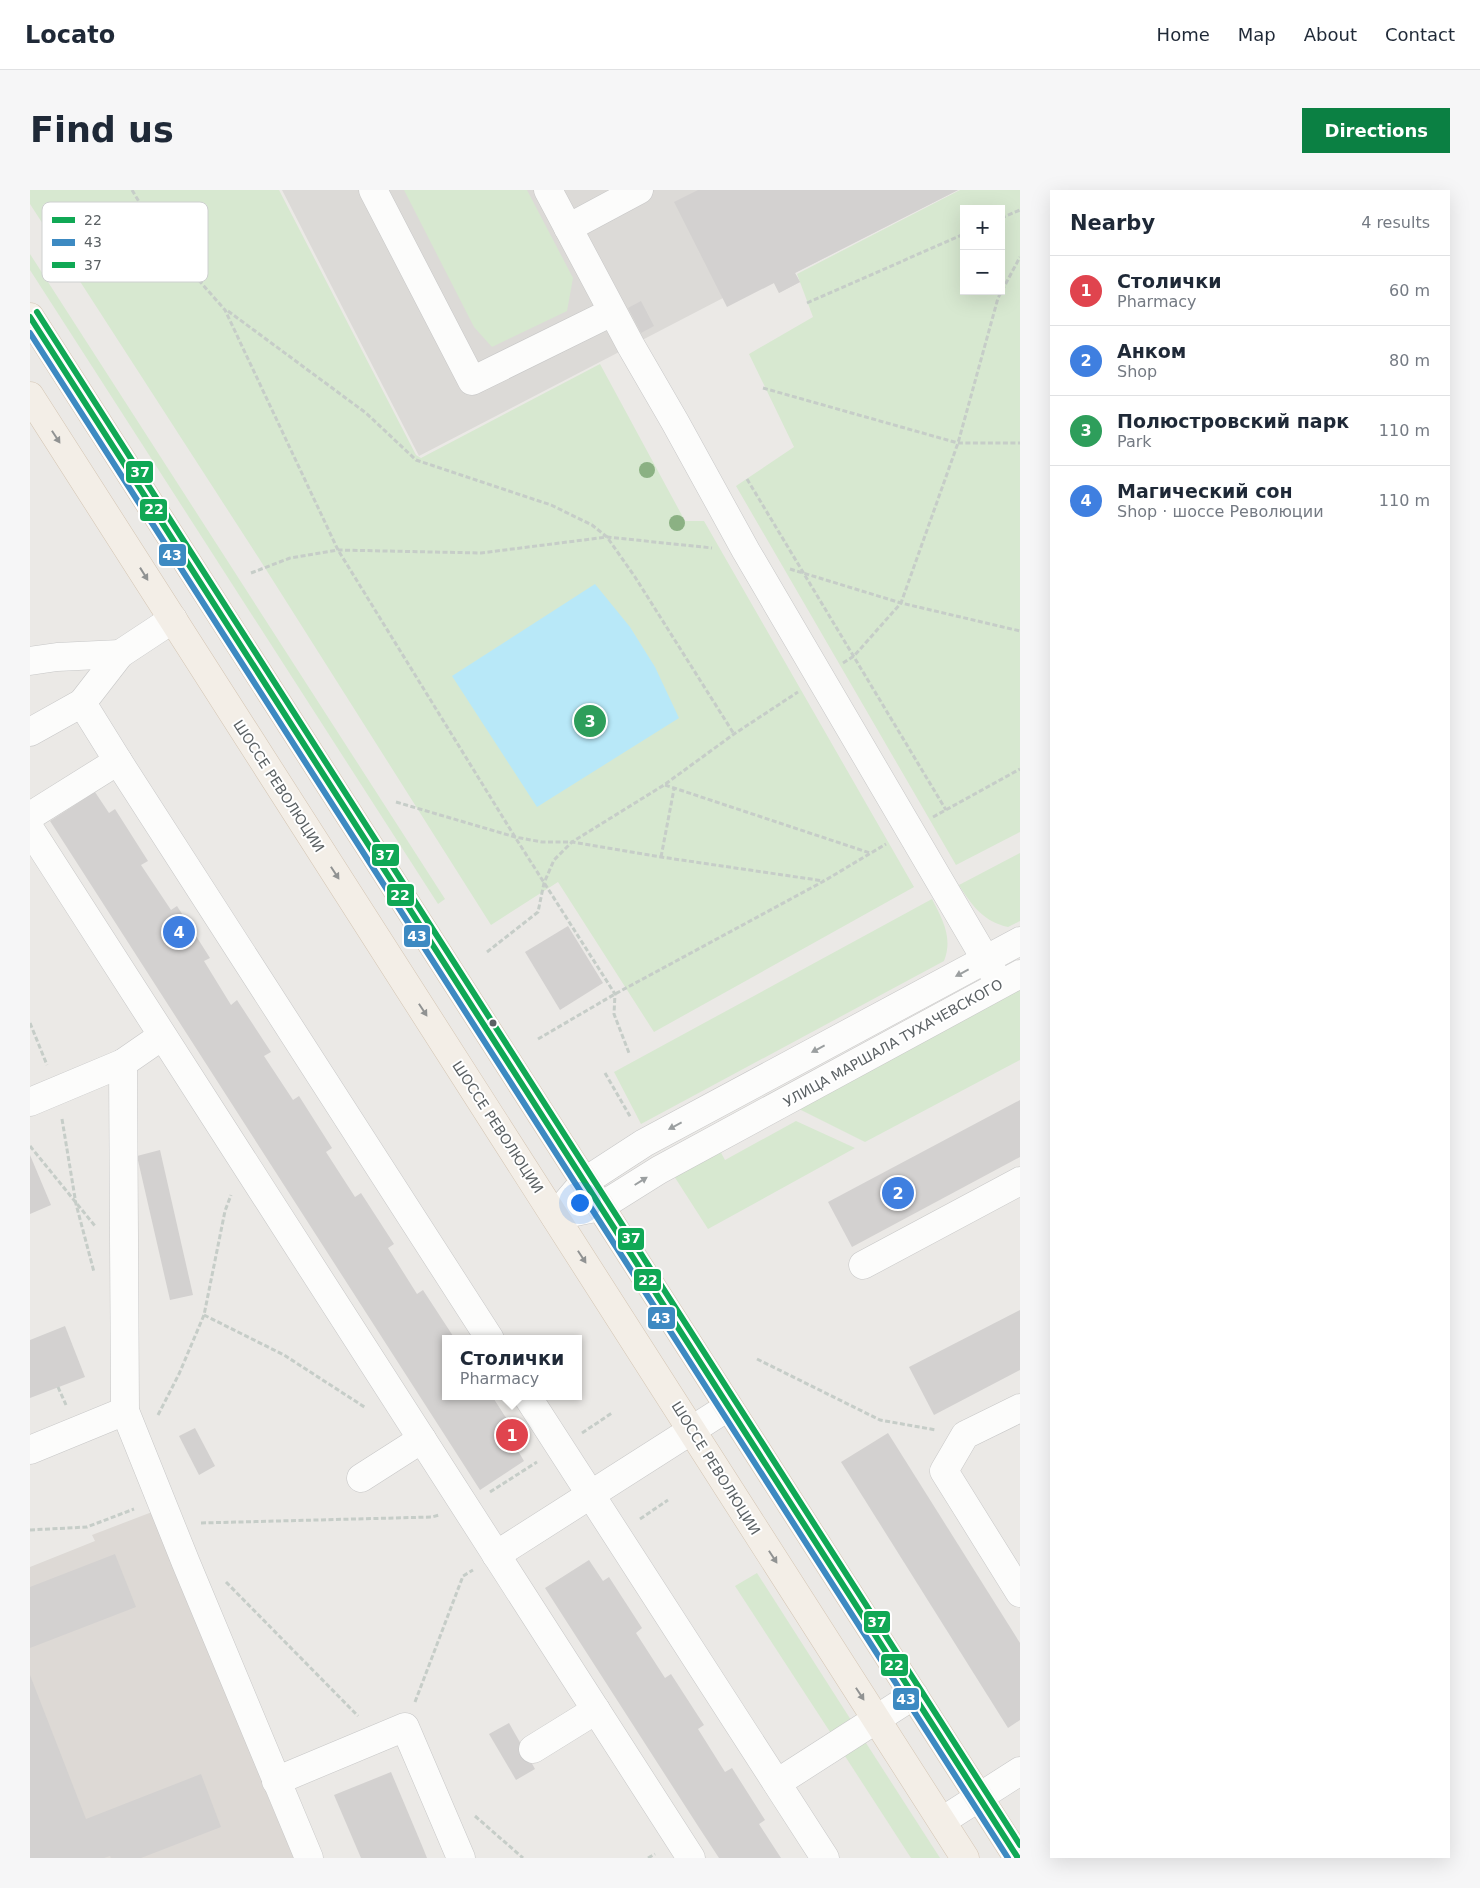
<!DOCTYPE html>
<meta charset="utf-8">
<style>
:root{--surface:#fff;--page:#f6f6f7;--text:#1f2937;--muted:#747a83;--line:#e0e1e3;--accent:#0b8043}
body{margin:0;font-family:"DejaVu Sans",sans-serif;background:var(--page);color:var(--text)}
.controls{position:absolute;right:15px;top:15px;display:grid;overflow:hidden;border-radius:0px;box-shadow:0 5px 20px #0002}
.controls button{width:45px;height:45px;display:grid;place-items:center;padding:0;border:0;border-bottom:1px solid var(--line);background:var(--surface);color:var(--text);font:25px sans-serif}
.you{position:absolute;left:549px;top:1012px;width:18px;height:18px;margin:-12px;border:4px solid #fff;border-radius:50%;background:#1a73e8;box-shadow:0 0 0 8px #1a73e833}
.badge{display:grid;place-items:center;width:32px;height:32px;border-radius:50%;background:var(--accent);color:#fff;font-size:16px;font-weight:700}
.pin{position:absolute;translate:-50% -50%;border:2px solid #fff;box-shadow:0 1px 5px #0006}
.popup{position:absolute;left:412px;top:1145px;width:140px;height:65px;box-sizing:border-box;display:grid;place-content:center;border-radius:0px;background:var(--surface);filter:drop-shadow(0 1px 4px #0005);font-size:16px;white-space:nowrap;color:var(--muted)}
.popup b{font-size:19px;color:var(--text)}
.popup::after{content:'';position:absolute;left:50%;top:100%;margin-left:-10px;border:10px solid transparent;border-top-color:var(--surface)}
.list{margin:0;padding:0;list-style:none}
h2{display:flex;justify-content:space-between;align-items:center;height:65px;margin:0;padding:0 20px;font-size:21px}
h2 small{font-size:16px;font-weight:400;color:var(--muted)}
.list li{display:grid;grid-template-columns:32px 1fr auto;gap:15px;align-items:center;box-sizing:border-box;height:70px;padding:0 20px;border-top:1px solid var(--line)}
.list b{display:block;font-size:19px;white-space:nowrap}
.list p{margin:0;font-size:16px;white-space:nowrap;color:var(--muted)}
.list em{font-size:16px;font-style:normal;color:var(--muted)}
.map{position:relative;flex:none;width:990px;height:1668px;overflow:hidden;border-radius:0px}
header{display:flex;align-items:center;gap:30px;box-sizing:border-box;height:70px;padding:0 25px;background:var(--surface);border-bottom:1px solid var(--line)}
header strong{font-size:24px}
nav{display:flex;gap:28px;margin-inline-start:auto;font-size:18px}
.intro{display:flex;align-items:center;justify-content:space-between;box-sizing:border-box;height:120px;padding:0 30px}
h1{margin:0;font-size:35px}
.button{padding:12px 22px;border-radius:0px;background:var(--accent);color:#fff;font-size:18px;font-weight:700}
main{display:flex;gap:30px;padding:0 30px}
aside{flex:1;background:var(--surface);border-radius:0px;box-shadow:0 5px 20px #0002}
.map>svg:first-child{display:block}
.industrial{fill:#dcdad7}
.education{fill:#ddd9d5}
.green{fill:#d7e8d0;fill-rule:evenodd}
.water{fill:#b8e8f8}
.building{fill:#d3d1d0}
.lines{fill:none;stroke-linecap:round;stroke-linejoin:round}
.minor-casing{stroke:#c7c7c7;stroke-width:29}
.major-casing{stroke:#d4c5b3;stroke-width:29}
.path{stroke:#c6cdc8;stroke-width:3;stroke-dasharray:5 2.5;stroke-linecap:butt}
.minor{stroke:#fcfcfb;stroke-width:28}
.major{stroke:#f3eee7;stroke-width:28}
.bus-1-casing{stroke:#fff;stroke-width:10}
.bus-2-casing{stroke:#fff;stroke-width:10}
.bus-3-casing{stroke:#fff;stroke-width:10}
.bus-1{stroke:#10a855;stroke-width:6}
.bus-2{stroke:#3d8ac2;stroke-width:6}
.bus-3{stroke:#10a855;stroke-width:6}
.tree{fill:#8bb183}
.oneway{fill:#909292}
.oneway2{fill:#9b9fa0}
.bus-dot{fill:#5b6164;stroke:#fff;stroke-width:2}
.labels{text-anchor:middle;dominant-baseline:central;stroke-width:4;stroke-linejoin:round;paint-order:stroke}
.street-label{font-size:14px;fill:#5b6164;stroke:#fff}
.key{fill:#fff;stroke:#ced0d0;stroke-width:1}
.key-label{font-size:14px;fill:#5b6164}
.line-badge{stroke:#fff;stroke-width:2}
.badge-label{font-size:14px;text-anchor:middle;font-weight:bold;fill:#fff}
</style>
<header>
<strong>Locato</strong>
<nav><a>Home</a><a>Map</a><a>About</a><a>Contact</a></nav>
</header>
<div class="intro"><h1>Find us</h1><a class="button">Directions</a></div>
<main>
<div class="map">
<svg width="990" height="1668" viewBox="0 0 990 1668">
<rect width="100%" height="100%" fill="#ebe9e6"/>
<polygon class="industrial" points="252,0 928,0 765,83 770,92 749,103 744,93 693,108 389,266"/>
<polygon class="education" points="122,1322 241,1614 264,1668 0,1668 0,1377 65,1351 62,1345"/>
<g class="green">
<polygon points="0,0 249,0 386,265 391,268 570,174 655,331 674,331 884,697 624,842 528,692 461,735 230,370 0,14"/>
<polygon points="374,0 497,0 543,88 537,121 462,157 444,137"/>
<path d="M930,0H990V642L926,675L706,296L764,257L719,164L783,127L767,84ZM934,19H971V101H934Z"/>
<polygon points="0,64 415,709 408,714 0,80"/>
<path d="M990,663V731L978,737C954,732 942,716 929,695Z"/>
<path d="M902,709C913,730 923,748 914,771L611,934L584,882Z"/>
<polygon points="990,800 990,870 835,952 767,918"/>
<polygon points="766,931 825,958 678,1039 644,986 690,961 695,970"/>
<polygon points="727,1383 821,1530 804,1548 705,1396"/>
<polygon points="836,1553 910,1668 881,1668 813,1563 824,1555"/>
</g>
<polygon class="water" points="565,394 600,437 625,477 649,528 507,617 422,486"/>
<g class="building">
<polygon points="668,0 928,0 765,83 770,92 749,103 744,93 697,117 644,12"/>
<polygon points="611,111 624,136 611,143 598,118"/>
<polygon points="65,602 79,623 85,619 118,671 111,675 141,720 147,716 180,768 174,771 201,815 207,810 241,862 234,866 263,910 269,906 302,958 296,962 325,1007 331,1003 364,1054 358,1058 387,1104 393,1100 425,1149 416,1149 416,1206 462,1206 487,1245 481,1249 494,1271 450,1300 20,631"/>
<polygon points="538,736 573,793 530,820 495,762"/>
<polygon points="990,910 990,967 822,1057 798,1012"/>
<polygon points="130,960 163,1105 140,1110 107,966"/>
<polygon points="0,965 21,1015 0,1024"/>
<polygon points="990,1120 990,1180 904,1225 879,1177"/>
<polygon points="35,1136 55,1187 0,1208 0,1150"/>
<polygon points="165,1238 185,1276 169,1285 149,1246"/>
<polygon points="858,1243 990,1453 990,1530 978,1538 811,1272"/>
<polygon points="85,1364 106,1417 0,1458 0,1397"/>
<polygon points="559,1370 573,1391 579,1387 612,1438 606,1443 635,1488 641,1484 674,1535 668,1539 695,1582 702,1578 735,1630 729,1634 751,1668 689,1668 668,1636 515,1398"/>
<polygon points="0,1485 56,1629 171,1584 191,1637 111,1668 81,1668 80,1666 74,1668 0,1668"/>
<polygon points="479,1533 505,1579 486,1590 459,1544"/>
<polygon points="361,1582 393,1658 397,1668 331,1668 304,1605"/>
</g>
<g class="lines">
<defs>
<g id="minor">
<polyline points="343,0 442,191 582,122"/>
<polyline points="518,0 601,156 645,232 716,361 970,794"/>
<polyline points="538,38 609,0"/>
<polyline points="0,471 27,467 90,464"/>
<polyline points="52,513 88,571 460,1149"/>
<polyline points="0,542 52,513 90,464 143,429"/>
<polyline points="0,626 88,571"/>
<polyline points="0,639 661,1668"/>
<polyline points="132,846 93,873 95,1221 156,1373 279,1668"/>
<polyline points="0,912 93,873"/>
<polyline points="525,1026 554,992 614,953 990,751"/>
<polyline points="525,1026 570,1017 629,980 990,784"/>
<polyline points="833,1075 990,991"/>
<polyline points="497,1206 795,1668"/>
<polyline points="990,1218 935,1245 914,1281 990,1403"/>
<polyline points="0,1260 95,1221"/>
<polyline points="331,1288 392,1249"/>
<polyline points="466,1365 698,1217"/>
<polyline points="503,1559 566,1520"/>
<polyline points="246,1591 375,1537 431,1668"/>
<polyline points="747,1593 884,1505"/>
<polyline points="912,1631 990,1581"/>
</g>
<g id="major">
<polyline points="0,127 988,1668"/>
<polyline points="0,206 935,1668"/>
</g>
</defs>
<use href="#minor" class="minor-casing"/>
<use href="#major" class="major-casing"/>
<g class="path">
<polyline points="102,0 129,45 195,120 308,360 485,647 585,804 584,824 599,863"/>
<polyline points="971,28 990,20"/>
<polyline points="777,113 934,44"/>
<polyline points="198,121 336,223 386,270 521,315 562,335 577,347 605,387 704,544"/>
<polyline points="733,198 928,253 990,253"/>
<polyline points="717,289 916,620"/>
<polyline points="760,379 871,413 990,441"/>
<polyline points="221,383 260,368 308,360 451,363 577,347 682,358"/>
<polyline points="813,473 824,466 871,413 928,253 968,108 990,67"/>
<polyline points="635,595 840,663"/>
<polyline points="366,612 485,647 512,652 542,652 631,667 794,691"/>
<polyline points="903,627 990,579"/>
<polyline points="631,667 644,599"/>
<polyline points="457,762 508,722 514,693 524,670 542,652 634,595 704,544 768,502"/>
<polyline points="0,833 17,875"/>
<polyline points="508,849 585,804 794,691 856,654"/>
<polyline points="575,883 601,928"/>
<polyline points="32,929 46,1014 64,1082"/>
<polyline points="0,956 65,1036"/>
<polyline points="174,1125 254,1165 336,1218"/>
<polyline points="727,1169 850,1230 906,1240"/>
<polyline points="28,1197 36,1215"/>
<polyline points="128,1225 149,1184 174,1125 195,1021 201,1005"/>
<polyline points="552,1243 582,1223"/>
<polyline points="460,1302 507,1272"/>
<polyline points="610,1329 638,1310"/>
<polyline points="171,1333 402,1327 409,1325"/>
<polyline points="0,1340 57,1337 104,1319"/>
<polyline points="196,1392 328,1526"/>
<polyline points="385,1512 433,1386 443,1380"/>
<polyline points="445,1626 493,1668"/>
<polyline points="618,1668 625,1664"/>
</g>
<use href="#minor" class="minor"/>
<use href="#major" class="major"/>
<defs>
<polyline id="bus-1" points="0,127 988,1668"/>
<polyline id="bus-2" points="0,143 978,1668"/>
<polyline id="bus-3" points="7,122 990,1655"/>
</defs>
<use href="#bus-1" class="bus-1-casing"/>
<use href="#bus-2" class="bus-2-casing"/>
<use href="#bus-3" class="bus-3-casing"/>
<use href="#bus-1" class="bus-1"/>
<use href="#bus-2" class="bus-2"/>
<use href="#bus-3" class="bus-3"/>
</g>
<g class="tree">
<circle cx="617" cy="280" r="8"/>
<circle cx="647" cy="333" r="8"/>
</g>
<defs><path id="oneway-solid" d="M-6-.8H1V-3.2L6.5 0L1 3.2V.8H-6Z" transform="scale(1.25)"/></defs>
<g class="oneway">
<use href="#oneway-solid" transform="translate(26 247) rotate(57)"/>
<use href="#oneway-solid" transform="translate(114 384) rotate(58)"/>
<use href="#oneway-solid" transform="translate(305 683) rotate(57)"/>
<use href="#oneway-solid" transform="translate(393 820) rotate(57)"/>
<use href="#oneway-solid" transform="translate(552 1067) rotate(57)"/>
<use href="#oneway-solid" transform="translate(743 1367) rotate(57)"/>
<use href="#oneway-solid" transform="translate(830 1504) rotate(57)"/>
</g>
<g class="oneway2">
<use href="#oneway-solid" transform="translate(932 783) rotate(152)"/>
<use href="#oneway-solid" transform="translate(788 859) rotate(152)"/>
<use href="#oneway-solid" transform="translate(645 936) rotate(152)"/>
<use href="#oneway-solid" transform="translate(611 991) rotate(-32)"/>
</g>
<circle class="bus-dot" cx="463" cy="833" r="4.5"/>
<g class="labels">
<g class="street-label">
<text transform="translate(249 596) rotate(57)">ШОССЕ РЕВОЛЮЦИИ</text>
<text transform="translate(863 853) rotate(-29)">УЛИЦА МАРШАЛА ТУХАЧЕВСКОГО</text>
<text transform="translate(468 937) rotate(57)">ШОССЕ РЕВОЛЮЦИИ</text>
<text transform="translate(686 1278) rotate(58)">ШОССЕ РЕВОЛЮЦИИ</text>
</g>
</g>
<rect x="12" y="12" width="166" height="80" rx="8" class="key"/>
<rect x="22" y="27" width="23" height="6" fill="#10a855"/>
<rect x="22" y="49" width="23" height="7" fill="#3d8ac2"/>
<rect x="22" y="72" width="23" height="6" fill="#10a855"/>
<g class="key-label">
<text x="54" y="35">22</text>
<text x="54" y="57">43</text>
<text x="54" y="80">37</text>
</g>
<g class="line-badge">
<rect x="95" y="270" width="29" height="24" rx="5" fill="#10a855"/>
<rect x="109" y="308" width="29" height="24" rx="5" fill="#10a855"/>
<rect x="128" y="353" width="29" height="24" rx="5" fill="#3d8ac2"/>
<rect x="341" y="653" width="29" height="24" rx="5" fill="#10a855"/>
<rect x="356" y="693" width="29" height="24" rx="5" fill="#10a855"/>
<rect x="373" y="734" width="28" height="24" rx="5" fill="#3d8ac2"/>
<rect x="587" y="1037" width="28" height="24" rx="5" fill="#10a855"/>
<rect x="603" y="1078" width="29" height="24" rx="5" fill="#10a855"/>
<rect x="617" y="1116" width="29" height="24" rx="5" fill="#3d8ac2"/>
<rect x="833" y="1420" width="28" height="24" rx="5" fill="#10a855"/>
<rect x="850" y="1463" width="29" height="24" rx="5" fill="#10a855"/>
<rect x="862" y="1497" width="28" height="24" rx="5" fill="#3d8ac2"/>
</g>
<g class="badge-label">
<text x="110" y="287">37</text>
<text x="124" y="324">22</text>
<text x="142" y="370">43</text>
<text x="355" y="670">37</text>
<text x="370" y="710">22</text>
<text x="387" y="751">43</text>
<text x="601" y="1053">37</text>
<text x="618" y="1095">22</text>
<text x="631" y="1133">43</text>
<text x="847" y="1437">37</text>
<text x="864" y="1480">22</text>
<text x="876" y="1514">43</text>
</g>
</svg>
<div class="controls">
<button>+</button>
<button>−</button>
</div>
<div class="you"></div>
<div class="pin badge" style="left:482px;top:1245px;background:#e0444e">1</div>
<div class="popup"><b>Столички</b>Pharmacy</div>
<div class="pin badge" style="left:868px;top:1003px;background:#3f7fe0">2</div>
<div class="pin badge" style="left:560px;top:531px;background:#2e9e5b">3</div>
<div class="pin badge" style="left:149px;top:742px;background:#3f7fe0">4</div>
</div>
<aside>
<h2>Nearby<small>4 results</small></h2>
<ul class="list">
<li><span class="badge" style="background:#e0444e">1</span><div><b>Столички</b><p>Pharmacy</p></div><em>60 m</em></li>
<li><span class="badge" style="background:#3f7fe0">2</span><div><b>Анком</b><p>Shop</p></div><em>80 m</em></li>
<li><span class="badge" style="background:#2e9e5b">3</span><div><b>Полюстровский парк</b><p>Park</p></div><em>110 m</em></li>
<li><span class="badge" style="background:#3f7fe0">4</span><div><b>Магический сон</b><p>Shop · шоссе Революции</p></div><em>110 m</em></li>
</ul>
</aside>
</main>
